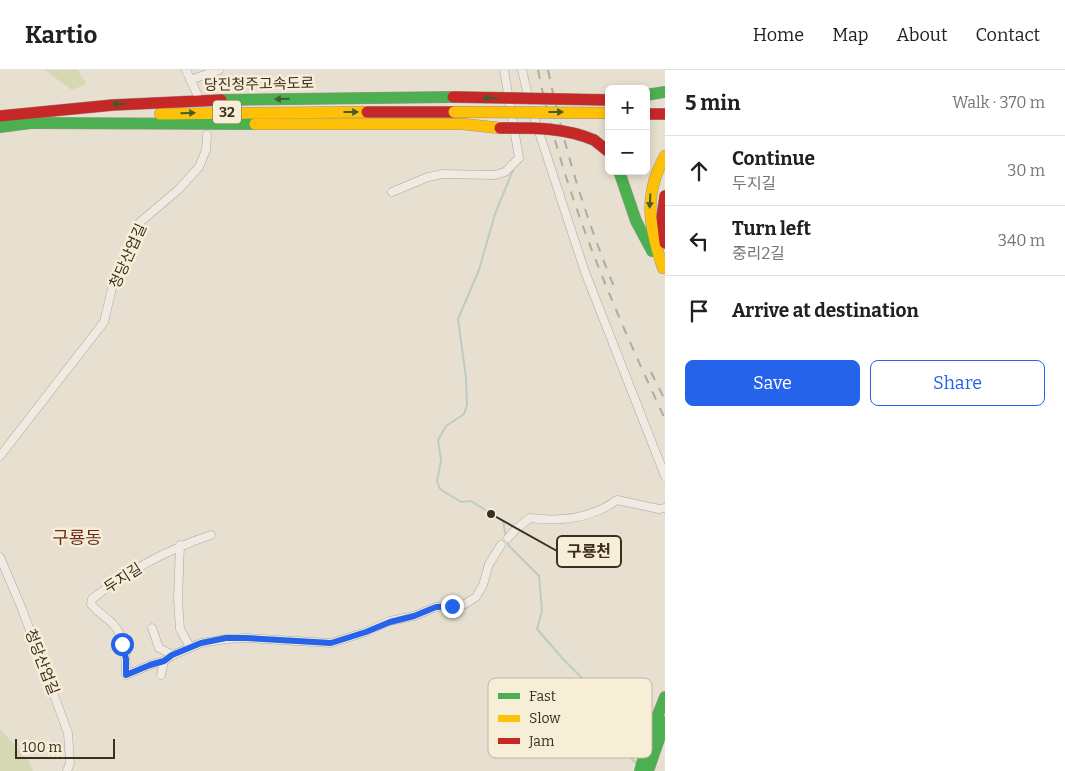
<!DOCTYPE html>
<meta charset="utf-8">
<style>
:root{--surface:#fff;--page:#f2f2f2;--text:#202124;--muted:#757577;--line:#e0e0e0;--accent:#2563eb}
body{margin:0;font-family:Bitter,"Noto Sans KR",serif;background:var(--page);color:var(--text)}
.controls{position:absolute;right:15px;top:15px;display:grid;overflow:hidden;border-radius:8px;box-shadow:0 2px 8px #0003}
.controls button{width:45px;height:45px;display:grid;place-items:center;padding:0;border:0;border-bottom:1px solid var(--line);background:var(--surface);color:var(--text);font:25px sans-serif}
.scale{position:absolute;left:15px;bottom:12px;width:100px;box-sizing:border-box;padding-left:5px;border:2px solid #3d2e20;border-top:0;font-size:14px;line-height:18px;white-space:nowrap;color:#3d2e20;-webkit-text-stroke:4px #f7eed8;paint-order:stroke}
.stop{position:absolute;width:15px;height:15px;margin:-11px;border:4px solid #2563eb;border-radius:50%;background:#fff}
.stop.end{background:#2563eb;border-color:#fff;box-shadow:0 1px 5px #0008}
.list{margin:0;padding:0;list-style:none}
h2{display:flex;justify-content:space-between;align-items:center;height:65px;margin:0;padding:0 20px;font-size:21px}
h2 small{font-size:16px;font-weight:400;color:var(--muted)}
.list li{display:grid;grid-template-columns:32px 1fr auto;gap:15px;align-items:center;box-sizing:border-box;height:70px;padding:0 20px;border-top:1px solid var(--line)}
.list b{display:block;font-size:19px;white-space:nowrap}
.list p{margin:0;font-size:16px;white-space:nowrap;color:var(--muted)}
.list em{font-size:16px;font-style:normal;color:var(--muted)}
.actions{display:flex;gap:10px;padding:15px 20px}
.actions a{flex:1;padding:11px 0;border:1px solid var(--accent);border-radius:8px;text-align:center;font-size:18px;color:var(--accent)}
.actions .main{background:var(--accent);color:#fff}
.icon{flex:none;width:28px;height:28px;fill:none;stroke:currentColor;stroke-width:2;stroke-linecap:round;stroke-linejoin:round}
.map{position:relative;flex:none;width:665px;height:701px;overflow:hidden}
header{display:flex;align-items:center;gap:30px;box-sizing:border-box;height:70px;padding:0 25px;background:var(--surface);border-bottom:1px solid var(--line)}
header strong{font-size:24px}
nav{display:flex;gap:28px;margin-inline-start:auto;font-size:18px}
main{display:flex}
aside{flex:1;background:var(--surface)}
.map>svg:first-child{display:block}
.green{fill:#d6d7b3}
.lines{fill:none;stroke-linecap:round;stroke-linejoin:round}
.stream{stroke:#bcccc2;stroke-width:2}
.street-casing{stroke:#ada599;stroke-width:9}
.fast-casing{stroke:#9c958a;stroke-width:12}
.slow-casing{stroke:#9c958a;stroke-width:12}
.jam-casing{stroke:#9c958a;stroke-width:12}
.street{stroke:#efebe3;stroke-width:8}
.fast{stroke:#4caf50;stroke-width:11}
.slow{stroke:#ffc107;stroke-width:11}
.jam{stroke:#c62828;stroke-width:11}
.rail{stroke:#afaaa2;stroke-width:2;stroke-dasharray:9 9;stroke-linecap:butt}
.slow-bridge-casing{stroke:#928b80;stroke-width:12;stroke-linecap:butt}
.jam-bridge-casing{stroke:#928b80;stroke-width:12;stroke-linecap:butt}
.slow-bridge{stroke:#ffc107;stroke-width:11}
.jam-bridge{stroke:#c62828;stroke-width:11}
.oneway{fill:#425b31}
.route{stroke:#2563eb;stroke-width:6}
.labels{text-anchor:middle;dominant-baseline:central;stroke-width:5;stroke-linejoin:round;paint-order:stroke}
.shield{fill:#f7eed8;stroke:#756857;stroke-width:1}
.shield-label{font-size:14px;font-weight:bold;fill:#3d2e20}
.street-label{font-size:15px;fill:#3d2e20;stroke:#f7eed8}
.quarter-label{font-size:18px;fill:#6b2e1e;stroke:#f7eed8}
.key{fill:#f7eed8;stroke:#bfb4a1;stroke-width:1}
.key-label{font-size:14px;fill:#3d2e20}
.leader{fill:none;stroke:#3d2e20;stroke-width:2}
.callout-dot{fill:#3d2e20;stroke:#f7eed8;stroke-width:2}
.callout{fill:#f7eed8;stroke:#3d2e20;stroke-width:2}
.callout-label{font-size:16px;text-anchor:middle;font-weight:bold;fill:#3d2e20}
</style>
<header>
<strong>Kartio</strong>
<nav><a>Home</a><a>Map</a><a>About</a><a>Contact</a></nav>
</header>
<main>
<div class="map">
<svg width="665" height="701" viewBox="0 0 665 701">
<rect width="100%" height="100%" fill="#e7e0d1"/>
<g class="green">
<polygon points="45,0 78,0 86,14 72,20"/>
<polygon points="0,659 29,691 33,701 0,701"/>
</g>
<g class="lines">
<g class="stream">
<polyline points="506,467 503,451 471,431 461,432 440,419 437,411 441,390 438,370 446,356 464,344 467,335 466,308 458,249 479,200 495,144 513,100"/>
<polyline points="507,471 509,476 539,506 542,541 537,559 563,589 599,625 608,645 618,674 637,694"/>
</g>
<defs>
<g id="street">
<polyline points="186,0 197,24"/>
<polyline points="522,0 529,30"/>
<polyline points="190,10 219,0"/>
<polyline points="532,41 585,202 665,406"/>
<polyline points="392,122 428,107 443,104 495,105 505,102 519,88 504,0"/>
<polyline points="0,386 104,252 113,214 139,153 178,120 199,97 206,80 207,65"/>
<path d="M211,465C166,480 129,500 92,529L91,534C99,544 104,545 112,553C125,565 126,588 126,605L150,595L164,591L173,585L201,573L226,569L246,568L331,573L366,562L390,551L414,546L436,537L465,534L476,527L483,515L489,494L501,475"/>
<path d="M508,468L516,459L530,448C560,452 592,448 617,430L659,439L665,438"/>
<polyline points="180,475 178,529 180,559 190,577"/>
<polyline points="0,487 22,539 68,663 70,693 67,701"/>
<polyline points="152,558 159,578 173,585"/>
<polyline points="161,605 164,591"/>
</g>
<g id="fast">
<polyline points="646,25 665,22"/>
<polyline points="221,30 453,27"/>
<polyline points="29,53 255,54"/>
<polyline points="0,57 39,52"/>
<polyline points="619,101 636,151 652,181"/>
<polyline points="640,701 650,665 665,627"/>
<polyline points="648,701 665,652"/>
</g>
<g id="slow">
<polyline points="160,44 367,42"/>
<polyline points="255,54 463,54 500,58"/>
<path d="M663,198C649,157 643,125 665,86"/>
</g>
<g id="jam">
<polyline points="367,42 454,42"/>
<polyline points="646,44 665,44"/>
<polyline points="0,46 113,35 221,30"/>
<polyline points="594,70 609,82"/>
<polyline points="665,126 662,147 665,173"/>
</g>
</defs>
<use href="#street" class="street-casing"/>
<use href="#fast" class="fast-casing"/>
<use href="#slow" class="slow-casing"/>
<use href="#jam" class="jam-casing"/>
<use href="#street" class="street"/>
<use href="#fast" class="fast"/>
<use href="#slow" class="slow"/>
<use href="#jam" class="jam"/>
<g class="rail">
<path d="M538,0C563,123 612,235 665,349"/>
<path d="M548,0C564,77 585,147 615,219"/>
<polyline points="651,302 665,330"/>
</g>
<defs>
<polyline id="slow-bridge" points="454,42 609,43"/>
<g id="jam-bridge">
<polyline points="453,27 609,30"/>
<path d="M500,58C533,58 564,57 594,70"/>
</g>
</defs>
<use href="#slow-bridge" class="slow-bridge-casing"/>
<use href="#jam-bridge" class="jam-bridge-casing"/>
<use href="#slow-bridge" class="slow-bridge"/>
<use href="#jam-bridge" class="jam-bridge"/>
</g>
<defs><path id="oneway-solid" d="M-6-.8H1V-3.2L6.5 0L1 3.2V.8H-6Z" transform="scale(1.25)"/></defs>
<g class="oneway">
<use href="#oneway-solid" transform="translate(490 28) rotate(-178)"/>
<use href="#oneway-solid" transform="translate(282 29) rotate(179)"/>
<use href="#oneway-solid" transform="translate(119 34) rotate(177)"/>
<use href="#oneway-solid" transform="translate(351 42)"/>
<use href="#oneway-solid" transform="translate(556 42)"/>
<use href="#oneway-solid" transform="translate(188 43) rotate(-2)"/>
<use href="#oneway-solid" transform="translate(650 131) rotate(93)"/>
</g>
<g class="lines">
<polyline class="route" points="122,574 126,589 126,605 150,595 164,591 172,585 201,573 226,568 246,568 331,573 366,562 390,552 414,546 436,537 452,536"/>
</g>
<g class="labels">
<rect class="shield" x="213" y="30.5" width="28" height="23" rx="4"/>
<g class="shield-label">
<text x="227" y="42">32</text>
</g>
<g class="street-label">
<text transform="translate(259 14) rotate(-1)">당진청주고속도로</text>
<text transform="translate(128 186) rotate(-66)">청당산업길</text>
<text transform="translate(123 508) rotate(-33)">두지길</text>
<text transform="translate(42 592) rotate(69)">청당산업길</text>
</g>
<g class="quarter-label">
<text x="77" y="468">구룡동</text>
</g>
</g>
<rect x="488" y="608" width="164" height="80" rx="8" class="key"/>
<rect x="498" y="623" width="22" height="6" fill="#4caf50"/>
<rect x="498" y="645" width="22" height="7" fill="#ffc107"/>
<rect x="498" y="668" width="22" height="6" fill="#c62828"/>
<g class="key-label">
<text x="529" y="631">Fast</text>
<text x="529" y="653">Slow</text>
<text x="529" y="676">Jam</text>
</g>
<path class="leader" d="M491 444L557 481"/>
<circle class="callout-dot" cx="491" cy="444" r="5"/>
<rect class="callout" x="557" y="466" width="64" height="31" rx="5"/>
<g class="callout-label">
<text x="589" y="487">구룡천</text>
</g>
</svg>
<div class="controls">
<button>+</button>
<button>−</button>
</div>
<div class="scale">100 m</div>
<div class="stop" style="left:122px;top:574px"></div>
<div class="stop end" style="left:452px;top:536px"></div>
</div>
<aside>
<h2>5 min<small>Walk · 370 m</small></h2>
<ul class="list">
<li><svg class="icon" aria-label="ahead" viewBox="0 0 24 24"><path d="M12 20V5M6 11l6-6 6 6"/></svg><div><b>Continue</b><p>두지길</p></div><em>30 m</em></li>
<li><svg class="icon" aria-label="left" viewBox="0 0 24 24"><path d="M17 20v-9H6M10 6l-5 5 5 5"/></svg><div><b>Turn left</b><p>중리2길</p></div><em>340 m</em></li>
<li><svg class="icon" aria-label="arrive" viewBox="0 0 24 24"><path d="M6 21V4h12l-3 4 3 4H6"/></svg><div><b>Arrive at destination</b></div></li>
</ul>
<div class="actions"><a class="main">Save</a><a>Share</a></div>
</aside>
</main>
